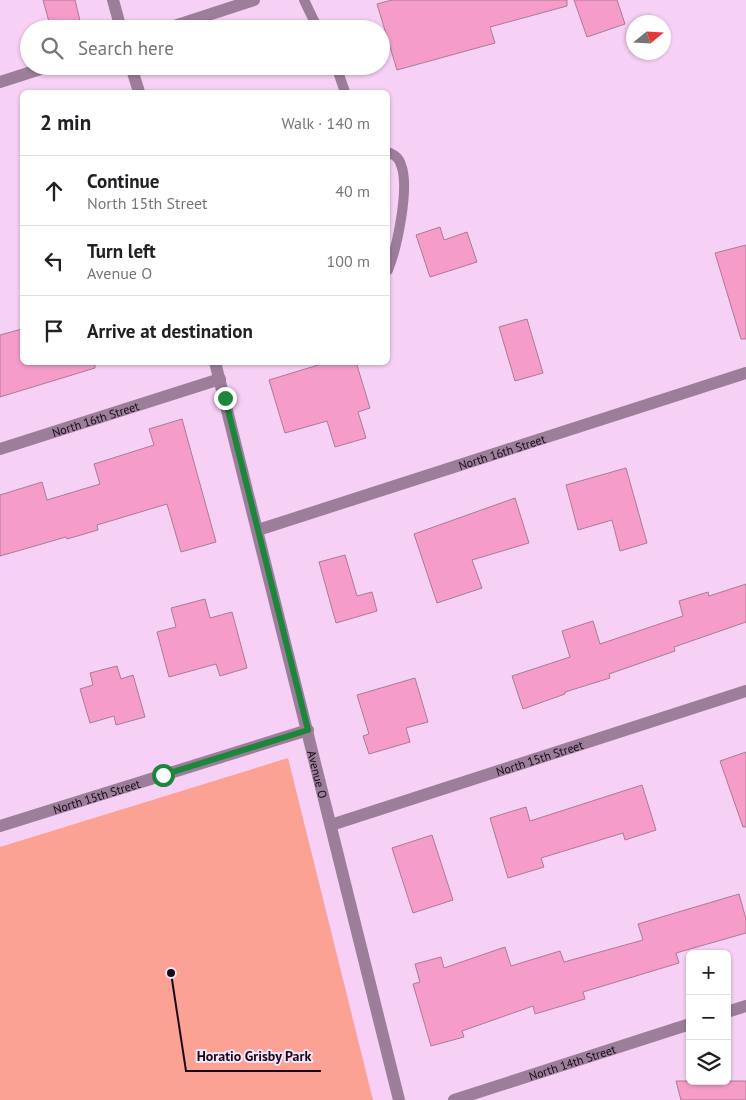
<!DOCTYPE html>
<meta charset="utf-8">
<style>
:root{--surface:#fff;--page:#f2f2f2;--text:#202124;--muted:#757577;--line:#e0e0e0}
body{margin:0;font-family:"PT Sans",sans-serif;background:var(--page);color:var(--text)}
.controls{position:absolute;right:15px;bottom:15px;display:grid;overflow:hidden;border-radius:8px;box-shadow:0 1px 4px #0004}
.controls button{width:45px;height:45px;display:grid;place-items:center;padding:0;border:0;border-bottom:1px solid var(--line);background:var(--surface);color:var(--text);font:25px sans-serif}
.compass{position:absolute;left:626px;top:15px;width:45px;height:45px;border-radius:50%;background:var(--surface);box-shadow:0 1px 4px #0004;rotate:72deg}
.stop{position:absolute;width:15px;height:15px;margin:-11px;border:4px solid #1c863c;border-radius:50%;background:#fff}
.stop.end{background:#1c863c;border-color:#fff;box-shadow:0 1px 5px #0008}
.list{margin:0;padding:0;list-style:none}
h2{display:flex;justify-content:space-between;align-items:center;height:65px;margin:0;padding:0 20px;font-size:21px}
h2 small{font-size:16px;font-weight:400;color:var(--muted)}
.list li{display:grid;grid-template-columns:32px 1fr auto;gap:15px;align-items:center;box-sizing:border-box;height:70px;padding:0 20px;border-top:1px solid var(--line)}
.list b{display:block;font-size:19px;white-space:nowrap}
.list p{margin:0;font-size:16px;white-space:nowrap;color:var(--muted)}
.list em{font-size:16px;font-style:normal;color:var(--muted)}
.icon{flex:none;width:28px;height:28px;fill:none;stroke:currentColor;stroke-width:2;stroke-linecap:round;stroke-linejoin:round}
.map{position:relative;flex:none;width:746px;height:1100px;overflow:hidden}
.search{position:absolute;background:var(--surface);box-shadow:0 1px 4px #0004;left:20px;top:20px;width:370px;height:55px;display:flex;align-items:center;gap:12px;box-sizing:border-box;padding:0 18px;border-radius:28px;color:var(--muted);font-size:19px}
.panel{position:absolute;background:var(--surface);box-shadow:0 1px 4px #0004;left:20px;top:90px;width:370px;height:275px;border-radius:8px}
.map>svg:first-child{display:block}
.green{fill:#fba295}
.building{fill:#f59cc9;stroke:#aa7c92}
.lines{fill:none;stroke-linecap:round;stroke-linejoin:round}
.service{stroke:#9c7e9a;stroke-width:10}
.minor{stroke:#9c7e9a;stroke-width:12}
.tertiary{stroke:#9c7e9a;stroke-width:12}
.route{stroke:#1c863c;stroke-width:6}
.labels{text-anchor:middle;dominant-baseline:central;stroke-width:4;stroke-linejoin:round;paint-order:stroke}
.street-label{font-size:12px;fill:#180b18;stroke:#fbe4f9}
.leader{fill:none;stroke:#180b18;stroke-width:2}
.callout-dot{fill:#180b18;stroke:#fbe4f9;stroke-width:2}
.callout-label{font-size:14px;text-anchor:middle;font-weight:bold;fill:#180b18;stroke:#fbe4f9;stroke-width:4;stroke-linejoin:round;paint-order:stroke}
</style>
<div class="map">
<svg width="746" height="1100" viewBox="0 0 746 1100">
<rect width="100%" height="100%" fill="#f7d0f5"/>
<polygon class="green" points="288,758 373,1100 0,1100 0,847"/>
<g class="building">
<polygon points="43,0 75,0 81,25 67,29 51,29"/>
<polygon points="392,0 567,0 567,6 490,27 495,43 397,70 377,4"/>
<polygon points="574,0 617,0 625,24 587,37"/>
<polygon points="440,227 444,240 467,232 477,262 430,277 416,235"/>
<polygon points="746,245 746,339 741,339 715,253"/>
<polygon points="527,319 543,373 515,381 499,327"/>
<polygon points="22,329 22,362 95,362 95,368 0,397 0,335"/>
<polygon points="328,362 356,362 370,408 358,412 366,438 335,447 327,421 285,433 269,380"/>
<polygon points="182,419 216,542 181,552 167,504 97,525 98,530 67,539 66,537 0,556 0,495 42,482 47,500 100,484 94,464 154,445 149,429"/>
<polygon points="626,468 647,543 620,551 612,520 578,530 566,485"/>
<polygon points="515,498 529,543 472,560 482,588 437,603 414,534"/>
<polygon points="345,555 357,596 372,592 377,611 336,623 319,562"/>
<polygon points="746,584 746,622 674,647 675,651 609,674 610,678 565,692 565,694 523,709 512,676 570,657 562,631 593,621 600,644 683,616 679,601 708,592 709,596"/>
<polygon points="205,599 210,618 232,612 247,668 220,676 216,664 169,677 157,632 176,627 171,608"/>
<polygon points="117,666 121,679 133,675 145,717 116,725 114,716 90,723 80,689 93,685 90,673"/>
<polygon points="415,678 428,722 406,728 410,742 369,754 363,736 369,734 357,695"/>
<polygon points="746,752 746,827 743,827 720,761"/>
<polygon points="642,785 656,830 625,840 623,833 541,858 544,867 508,878 490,818 526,807 530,821"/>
<polygon points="432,835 453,900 413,913 392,848"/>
<polygon points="739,894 746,919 746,933 676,953 679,963 583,992 585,999 535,1014 533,1006 462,1031 464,1037 431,1046 413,984 420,982 415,964 441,957 444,968 505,947 511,966 560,951 564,962 643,940 638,924"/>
<polygon points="676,1081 746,1081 746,1100 681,1100"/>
</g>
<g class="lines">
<g class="service">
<polyline points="304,0 318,29"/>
<polyline points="336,66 345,92"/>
<path d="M388,152C394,155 399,157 401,165C410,187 397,248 388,270"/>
</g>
<g class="minor">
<polyline points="165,29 254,0"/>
<polyline points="0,82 50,66"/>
<path id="s1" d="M0,449L220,379"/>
<path id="s2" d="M258,530L746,373"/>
<path id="s3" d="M331,825L746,691"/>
<path id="s4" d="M0,826L308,730"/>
<polyline points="727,1012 746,1006"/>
<path id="s5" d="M454,1100L690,1024"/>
</g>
<g class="tertiary">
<polyline points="113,0 121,29"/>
<polyline points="131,66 139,92"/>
<path id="s6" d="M215,362L399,1100"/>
</g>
</g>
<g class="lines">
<polyline class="route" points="163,775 308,730 225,398"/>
</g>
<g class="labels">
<g class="street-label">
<text stroke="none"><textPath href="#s1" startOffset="100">North 16th Street</textPath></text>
<text stroke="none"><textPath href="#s2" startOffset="256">North 16th Street</textPath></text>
<text stroke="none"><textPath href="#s3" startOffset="219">North 15th Street</textPath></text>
<text stroke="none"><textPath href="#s6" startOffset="425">Avenue O</textPath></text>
<text stroke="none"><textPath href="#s4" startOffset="101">North 15th Street</textPath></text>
<text stroke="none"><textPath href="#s5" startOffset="124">North 14th Street</textPath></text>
</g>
</g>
<path class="leader" d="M171 973L186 1071H321"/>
<circle class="callout-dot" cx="171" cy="973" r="5"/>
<g class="callout-label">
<text x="254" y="1061">Horatio Grisby Park</text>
</g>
</svg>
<div class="controls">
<button>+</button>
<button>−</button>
<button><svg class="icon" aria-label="layers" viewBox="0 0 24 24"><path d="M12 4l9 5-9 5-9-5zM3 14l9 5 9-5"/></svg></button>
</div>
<svg class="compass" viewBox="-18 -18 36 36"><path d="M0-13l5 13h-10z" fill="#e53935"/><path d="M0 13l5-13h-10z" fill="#757577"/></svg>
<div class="stop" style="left:163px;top:775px"></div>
<div class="stop end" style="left:225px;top:398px"></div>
<div class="search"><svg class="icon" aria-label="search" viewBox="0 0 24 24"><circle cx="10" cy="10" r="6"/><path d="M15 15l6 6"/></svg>Search here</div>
<section class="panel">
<h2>2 min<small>Walk · 140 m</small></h2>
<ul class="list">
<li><svg class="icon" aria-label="ahead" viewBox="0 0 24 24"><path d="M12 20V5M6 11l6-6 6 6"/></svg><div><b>Continue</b><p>North 15th Street</p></div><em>40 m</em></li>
<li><svg class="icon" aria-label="left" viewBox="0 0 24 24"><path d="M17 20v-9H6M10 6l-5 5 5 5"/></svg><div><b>Turn left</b><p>Avenue O</p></div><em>100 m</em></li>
<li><svg class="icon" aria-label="arrive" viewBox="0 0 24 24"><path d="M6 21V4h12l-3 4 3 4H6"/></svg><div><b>Arrive at destination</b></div></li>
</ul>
</section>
</div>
